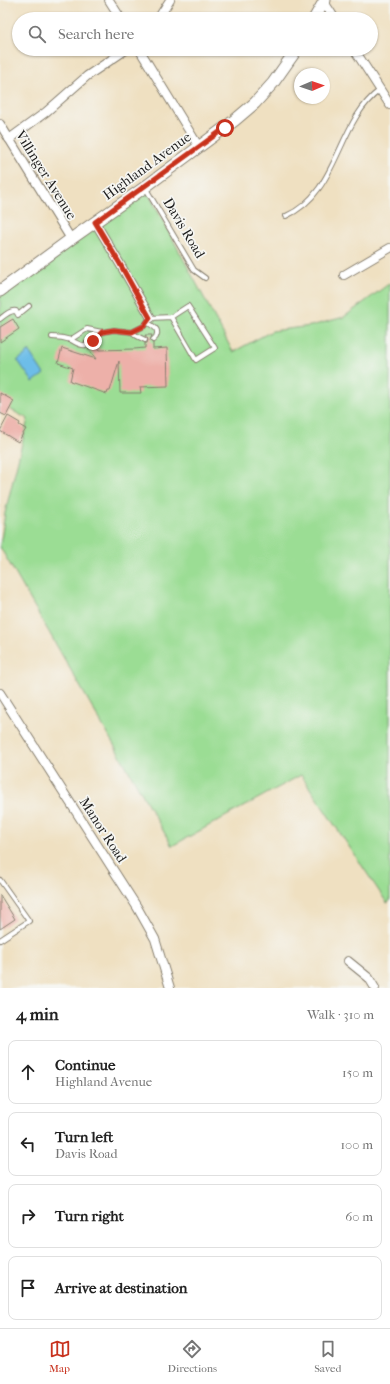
<!DOCTYPE html>
<meta charset="utf-8">
<style>
:root{--surface:#fff;--page:#f2f2f2;--text:#222;--muted:#767676;--line:#e0e0e0;--accent:#c8321e}
body{margin:0;font-family:"IM FELL French Canon",serif;background:var(--page);color:var(--text)}
.compass{position:absolute;left:294px;top:68px;width:36px;height:36px;border-radius:50%;background:var(--surface);box-shadow:0 1px 3px #0004;rotate:88deg}
.stop{position:absolute;width:12px;height:12px;margin:-9px;border:3px solid #c8321e;border-radius:50%;background:#fff}
.stop.end{background:#c8321e;border-color:#fff;box-shadow:0 1px 4px #0008}
.list{margin:0;padding:0;list-style:none}
h2{display:flex;justify-content:space-between;align-items:center;height:52px;margin:0;padding:0 16px;font-size:17px}
h2 small{font-size:13px;font-weight:400;color:var(--muted)}
.list li{display:grid;grid-template-columns:26px 1fr auto;gap:12px;align-items:center;box-sizing:border-box;height:64px;margin:0 8px 8px;padding:0 8px;border:1px solid var(--line);border-radius:8px}
.list b{display:block;font-size:15px;white-space:nowrap}
.list p{margin:0;font-size:13px;white-space:nowrap;color:var(--muted)}
.list em{font-size:13px;font-style:normal;color:var(--muted)}
.icon{flex:none;width:22px;height:22px;fill:none;stroke:currentColor;stroke-width:2;stroke-linecap:round;stroke-linejoin:round}
.map{position:relative;flex:none;width:390px;height:988px;overflow:hidden}
.search{position:absolute;background:var(--surface);box-shadow:0 1px 3px #0004;left:12px;right:12px;top:12px;height:44px;display:flex;align-items:center;gap:10px;box-sizing:border-box;padding:0 14px;border-radius:22px;color:var(--muted);font-size:15px}
.sheet{height:340px;background:var(--surface)}
nav{display:flex;justify-content:space-around;align-items:center;box-sizing:border-box;height:56px;border-top:1px solid var(--line);background:var(--surface);font-size:11px;color:var(--muted)}
nav a{display:grid;justify-items:center;gap:2px}
nav .on{color:var(--accent)}
.map>svg:first-child{display:block}
.grass{fill:#9bdd94;stroke:#5c7c58}
.water{fill:#6dbde8;stroke:#446c82}
.building{fill:#edb0a9}
.lines{fill:none;stroke-linecap:round;stroke-linejoin:round}
.service-casing{stroke:#867e6e;stroke-width:6}
.minor-casing{stroke:#867e6e;stroke-width:10}
.tertiary-casing{stroke:#867e6e;stroke-width:13}
.service{stroke:#fff;stroke-width:4}
.minor{stroke:#fff;stroke-width:8}
.tertiary{stroke:#fff;stroke-width:11}
.route{stroke:#c8321e;stroke-width:5}
.labels{text-anchor:middle;dominant-baseline:central;stroke-width:3.5;stroke-linejoin:round;paint-order:stroke}
.street-label{font-size:14px;fill:#1c1c1c;stroke:#f6f6f2}
</style>
<div class="map">
<svg width="390" height="988" viewBox="0 0 390 988">
<rect width="100%" height="100%" fill="#f6f6f2"/>
<filter id="ink" filterUnits="userSpaceOnUse"><feTurbulence type="fractalNoise" baseFrequency=".025" numOctaves="2"/><feDisplacementMap in="SourceGraphic" scale="8" xChannelSelector="R" yChannelSelector="G"/><feConvolveMatrix kernelMatrix="1 2 1 2 8 2 1 2 1" color-interpolation-filters="sRGB"/></filter>
<filter id="wash" filterUnits="userSpaceOnUse"><feTurbulence type="fractalNoise" baseFrequency=".012" numOctaves="4" result="noise"/><feDisplacementMap in="SourceGraphic" scale="16" xChannelSelector="R" yChannelSelector="G"/><feGaussianBlur stdDeviation="0.9" result="paint"/><feColorMatrix in="noise" values="0 0 0 0 0 0 0 0 0 0 0 0 0 0 0 0 0 1.4 0 .05"/><feComposite in="paint" operator="in"/></filter>
<g filter="url(#wash)">
<rect width="100%" height="100%" fill="#efe0c1"/>
<polygon class="grass" points="145,187 233,352 272,331 311,326 344,317 390,283 390,901 387,903 301,775 172,846 0,547 5,513 28,419 0,404 0,291"/>
<polygon class="water" points="30,351 30,353 44,374 33,382 18,361 17,361"/>
<g id="blocks">
<g class="building">
<polygon points="13,319 19,329 0,342 0,327"/>
<polygon points="145,335 152,335 150,341 153,343 153,349 167,348 168,386 140,387 141,393 120,393 119,361 110,391 108,391 107,394 70,381 73,368 58,363 62,348 96,359 88,348 89,345 89,343 84,342 90,337 90,343 92,344 95,344 100,350 134,349 145,348 145,343 147,343 148,340"/>
<polygon points="0,393 14,401 6,416 0,413"/>
<polygon points="8,416 20,423 19,425 26,429 18,442 0,431"/>
<polygon points="0,895 15,919 0,929"/>
</g>
</g>
</g>
<g filter="url(#ink)">
<use href="#blocks" fill-opacity="0" stroke="#867e6e" stroke-width="1"/>
<g class="lines">
<defs>
<g id="service">
<polyline points="145,187 194,270 205,278"/>
<path d="M286,216C339,193 337,121 380,90"/>
<path d="M0,319C5,315 10,310 16,311L18,315L29,306"/>
<path d="M147,322C153,327 160,328 156,337L153,340"/>
<polyline points="132,332 144,326 151,318 171,317 188,306 215,348 196,360 171,317"/>
<path d="M52,337C58,337 65,338 71,340C77,343 80,346 86,345"/>
<polyline points="70,340 87,329 102,332 114,330 132,332 137,336 145,340"/>
<polyline points="93,341 102,332"/>
<polyline points="0,880 29,921 0,940"/>
</g>
<g id="minor">
<polyline points="109,0 121,19"/>
<polyline points="324,2 335,19"/>
<polyline points="158,19 170,0"/>
<polyline points="139,49 199,147"/>
<polyline points="354,49 390,105"/>
<polyline points="0,124 71,239"/>
<polyline points="9,139 46,112 87,76 127,49"/>
<polyline points="95,222 120,264 151,318"/>
<polyline points="344,275 390,248"/>
<polyline points="0,693 137,907 155,939 170,988"/>
<polyline points="348,961 369,978 375,988"/>
</g>
<g id="tertiary">
<polyline points="314,19 325,0"/>
<polyline points="0,291 71,239 145,187 235,120 255,103 273,83 297,49"/>
</g>
</defs>
<use href="#service" class="service-casing"/>
<use href="#minor" class="minor-casing"/>
<use href="#tertiary" class="tertiary-casing"/>
<use href="#service" class="service"/>
<use href="#minor" class="minor"/>
<use href="#tertiary" class="tertiary"/>
</g>
</g>
<g class="lines" filter="url(#ink)">
<polyline class="route" points="93,341 102,332 114,330 132,332 144,326 150,318 120,264 95,222 225,128"/>
</g>
<g class="labels">
<g class="street-label">
<text transform="translate(147 166) rotate(-36)">Highland Avenue</text>
<text transform="translate(46 175) rotate(58)">Villinger Avenue</text>
<text transform="translate(184 228) rotate(59)">Davis Road</text>
<text transform="translate(103 830) rotate(57)">Manor Road</text>
</g>
</g>
</svg>
<svg class="compass" viewBox="-18 -18 36 36"><path d="M0-13l5 13h-10z" fill="#e53935"/><path d="M0 13l5-13h-10z" fill="#767676"/></svg>
<div class="stop" style="left:225px;top:128px"></div>
<div class="stop end" style="left:93px;top:341px"></div>
<div class="search"><svg class="icon" aria-label="search" viewBox="0 0 24 24"><circle cx="10" cy="10" r="6"/><path d="M15 15l6 6"/></svg>Search here</div>
</div>
<section class="sheet">
<h2>4 min<small>Walk · 310 m</small></h2>
<ul class="list">
<li><svg class="icon" aria-label="ahead" viewBox="0 0 24 24"><path d="M12 20V5M6 11l6-6 6 6"/></svg><div><b>Continue</b><p>Highland Avenue</p></div><em>150 m</em></li>
<li><svg class="icon" aria-label="left" viewBox="0 0 24 24"><path d="M17 20v-9H6M10 6l-5 5 5 5"/></svg><div><b>Turn left</b><p>Davis Road</p></div><em>100 m</em></li>
<li><svg class="icon" aria-label="right" viewBox="0 0 24 24"><path d="M7 20v-9h11M14 6l5 5-5 5"/></svg><div><b>Turn right</b></div><em>60 m</em></li>
<li><svg class="icon" aria-label="arrive" viewBox="0 0 24 24"><path d="M6 21V4h12l-3 4 3 4H6"/></svg><div><b>Arrive at destination</b></div></li>
</ul>
</section>
<nav>
<a class="on"><svg class="icon" aria-label="map" viewBox="0 0 24 24"><path d="M3 6l6-2 6 2 6-2v14l-6 2-6-2-6 2zM9 4v14M15 6v14"/></svg>Map</a>
<a><svg class="icon" aria-label="directions" viewBox="0 0 24 24"><path d="M12 3l9 9-9 9-9-9zM9 14v-3h6M13 9l2 2-2 2"/></svg>Directions</a>
<a><svg class="icon" aria-label="saved" viewBox="0 0 24 24"><path d="M7 4h10v16l-5-4-5 4z"/></svg>Saved</a>
</nav>
